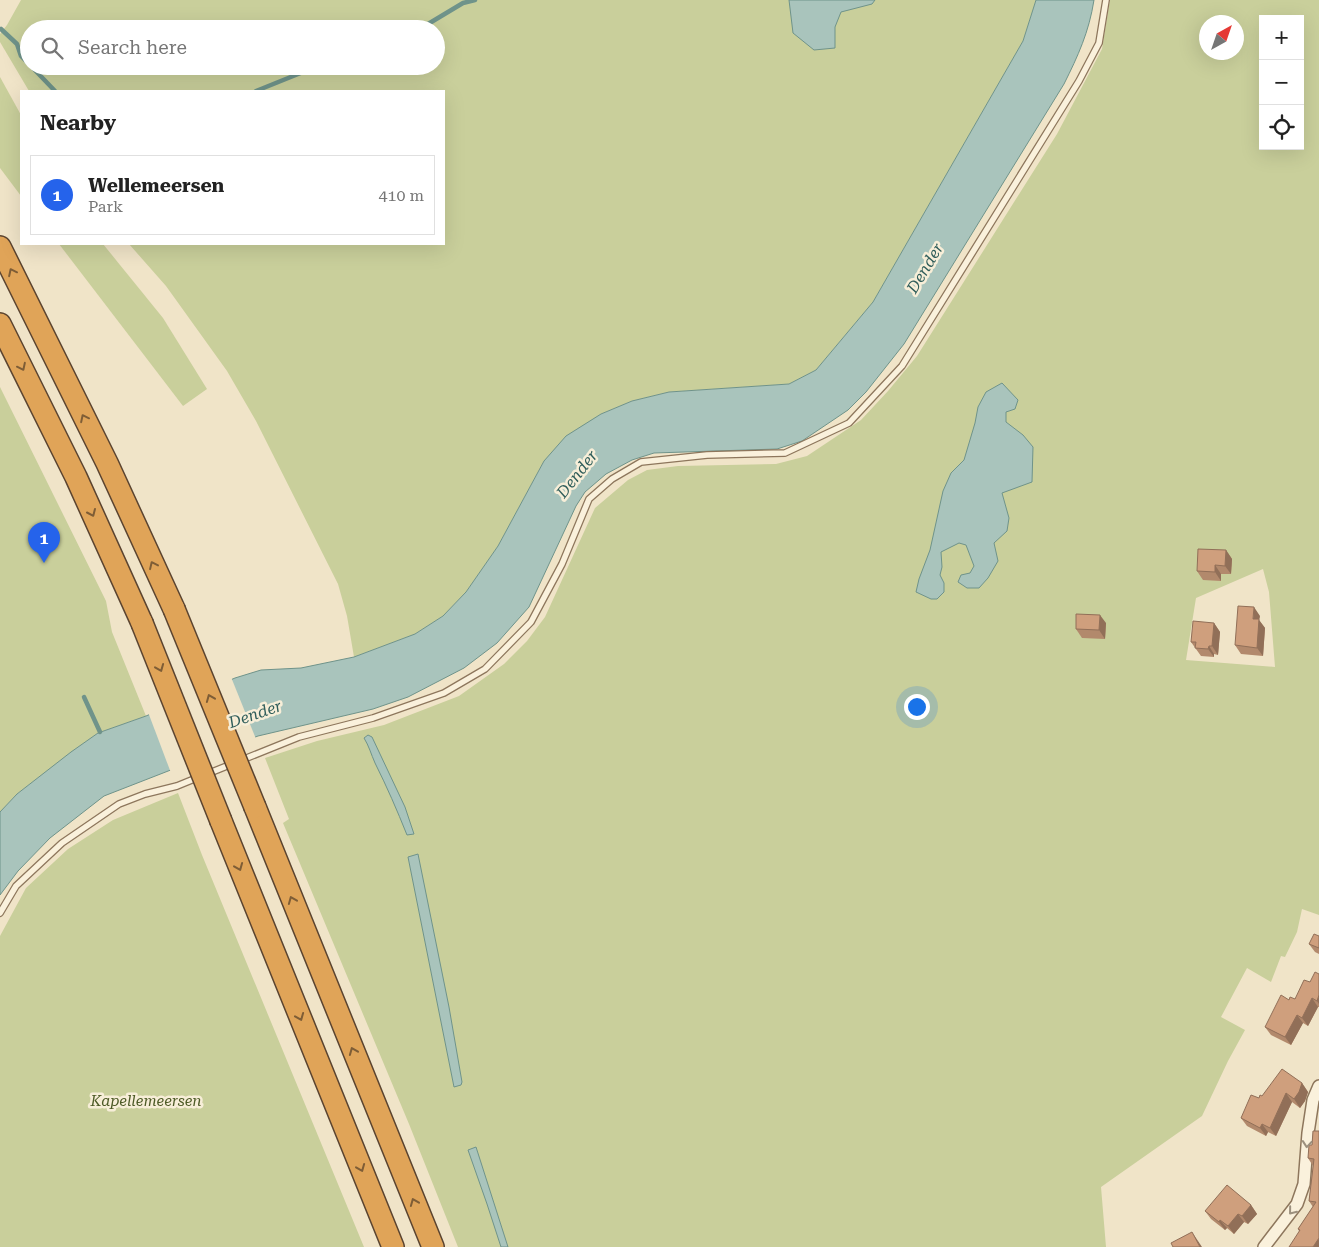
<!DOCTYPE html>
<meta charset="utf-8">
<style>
:root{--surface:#fff;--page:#f2f2f2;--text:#222;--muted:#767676;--line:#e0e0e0;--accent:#2563eb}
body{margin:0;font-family:"Roboto Serif",serif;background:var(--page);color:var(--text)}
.controls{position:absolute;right:15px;top:15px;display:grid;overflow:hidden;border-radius:0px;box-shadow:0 5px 20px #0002}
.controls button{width:45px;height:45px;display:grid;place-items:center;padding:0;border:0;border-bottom:1px solid var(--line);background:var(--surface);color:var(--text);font:25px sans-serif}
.compass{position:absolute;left:1199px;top:15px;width:45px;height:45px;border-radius:50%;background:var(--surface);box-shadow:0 5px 20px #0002;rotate:40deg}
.you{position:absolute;left:916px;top:706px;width:18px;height:18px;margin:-12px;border:4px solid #fff;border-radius:50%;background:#1a73e8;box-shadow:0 0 0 8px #1a73e833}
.badge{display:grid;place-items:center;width:32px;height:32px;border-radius:50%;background:var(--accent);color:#fff;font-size:16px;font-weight:700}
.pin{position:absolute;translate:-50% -41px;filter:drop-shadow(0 1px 2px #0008)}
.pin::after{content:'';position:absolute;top:26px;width:18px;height:15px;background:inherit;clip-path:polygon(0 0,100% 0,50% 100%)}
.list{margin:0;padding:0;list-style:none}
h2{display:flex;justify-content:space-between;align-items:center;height:65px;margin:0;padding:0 20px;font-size:21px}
h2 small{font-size:16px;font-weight:400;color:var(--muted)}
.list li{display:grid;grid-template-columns:32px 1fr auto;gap:15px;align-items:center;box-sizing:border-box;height:80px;margin:0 10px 10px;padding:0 10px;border:1px solid var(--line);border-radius:0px}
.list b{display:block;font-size:19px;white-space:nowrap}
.list p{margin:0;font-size:16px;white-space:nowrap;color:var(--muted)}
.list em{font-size:16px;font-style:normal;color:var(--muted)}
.icon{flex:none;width:28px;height:28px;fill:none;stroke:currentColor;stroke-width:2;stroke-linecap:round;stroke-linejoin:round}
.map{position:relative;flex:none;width:1319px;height:1247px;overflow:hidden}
.search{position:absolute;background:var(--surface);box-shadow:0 5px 20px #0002;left:20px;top:20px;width:425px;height:55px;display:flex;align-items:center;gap:12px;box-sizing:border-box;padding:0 18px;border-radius:28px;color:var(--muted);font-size:19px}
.panel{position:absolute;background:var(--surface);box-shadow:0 5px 20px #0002;left:20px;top:90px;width:425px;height:155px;border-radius:0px}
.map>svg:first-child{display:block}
.green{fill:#c9cf9b;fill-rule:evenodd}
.water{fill:#a9c4bc;stroke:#6f938a}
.pier{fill:#f0e4c8}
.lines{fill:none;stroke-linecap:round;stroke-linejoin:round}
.stream{stroke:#6f938a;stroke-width:4.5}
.service-casing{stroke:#8d765c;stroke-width:8}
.minor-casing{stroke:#8d765c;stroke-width:14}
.motorway-casing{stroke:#5b4430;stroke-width:24}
.service{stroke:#faf1dc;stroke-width:5.5}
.minor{stroke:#faf1dc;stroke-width:11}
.motorway{stroke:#e0a458;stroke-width:21}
.motorway-bridge-casing{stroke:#5b4430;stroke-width:24;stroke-linecap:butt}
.motorway-bridge{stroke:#e0a458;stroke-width:21}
.wall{fill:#b2896c}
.shaded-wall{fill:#916f58}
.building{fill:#cf9f7d;stroke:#916f58}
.oneway{stroke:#7e5d36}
.oneway2{stroke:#9c907e}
.labels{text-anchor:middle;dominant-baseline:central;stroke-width:5;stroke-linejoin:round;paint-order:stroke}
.park-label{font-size:15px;font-style:italic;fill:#4d5a26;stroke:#f7eed8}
.water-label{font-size:16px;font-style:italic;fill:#2f5d5a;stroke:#f7eed8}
</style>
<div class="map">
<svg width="1319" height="1247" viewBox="0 0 1319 1247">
<rect width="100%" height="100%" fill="#f0e4c8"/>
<g class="green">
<path d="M21,0H1036L1023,41L873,302L816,370L789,384L669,392L632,401L601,414L544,461L498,546L466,592L443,616L415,634L354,657L347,616L338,584L256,421L227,371L166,286L129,244H444V91H29L0,42V34L7,25ZM29,29H436V66H29Z"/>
<path d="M1110,0H1319V915L1302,909L1297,932L1285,957L1281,956L1271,982L1247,968L1221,1017L1245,1030L1228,1061L1202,1116L1101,1187L1106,1247H458L409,1124L283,823L289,819L265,758L317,741L384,725L459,696L504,664L527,641L545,617L595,508L628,480L647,470L678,466L776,464L807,456L861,420L888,391L917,356L1057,134L1102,49ZM1263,19H1300V146H1263ZM1206,22H1236V52H1206ZM1263,569L1269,592L1275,667L1186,660L1196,598Z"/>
<polygon points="0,77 21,115 21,196 0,168"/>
<polygon points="59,244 103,244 163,318 207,389 183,406"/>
<polygon points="0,387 106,601 112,632 146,716 98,733 17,794 0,812"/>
<polygon points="178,793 202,855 364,1247 0,1247 0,936 26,888 68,849 113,820"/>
</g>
<g class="water">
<polygon points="789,0 875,0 872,4 841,12 835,27 835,48 814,50 793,33"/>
<path d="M1036,0H1094C1089,32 1078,56 1064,84L904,344L866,392L848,410L802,441L777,449L654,453L632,460L606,474L585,492L576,506L529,607L497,643L464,668L408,697L373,709L258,736L104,796L50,838L18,871L0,895V812L17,794L71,752L98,733L146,716L235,678L261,670L301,668L354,657L415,634L443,616L466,592L498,546L544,461L566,436L601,414L632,401L669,392L789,384L816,370L873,302L1023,41Z"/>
<polygon points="1002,383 1018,400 1015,409 1006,412 1006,422 1023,435 1033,447 1032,482 1002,493 1009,518 1007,531 994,543 998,561 988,578 979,588 967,588 958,582 961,575 970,573 974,566 966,545 959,543 941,552 942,567 940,575 944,583 944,592 937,599 931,599 916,592 919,579 930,550 943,491 951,473 964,460 975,423 978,407 986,392"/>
<path d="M368,735L372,737L405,807L414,834L407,835C397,810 387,787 375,763C371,754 369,746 364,738Z"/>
<polygon points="418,854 449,1007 462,1082 461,1085 454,1087 408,857"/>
<polygon points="476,1147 508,1247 501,1247 487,1204 468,1150"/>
</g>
<polygon class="pier" points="231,677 256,739 171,773 148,712"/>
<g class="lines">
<g class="stream">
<polyline points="1,29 17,44 21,56 29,64"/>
<polyline points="417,29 423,27 463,3 475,0"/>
<polyline points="31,66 55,91"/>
<polyline points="256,91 318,66"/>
<polyline points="84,697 100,732"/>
</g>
<defs>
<g id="service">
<polyline points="207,774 299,737 373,718 444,693 485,669 531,622 562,564 589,499 612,479 641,462 707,455 785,453 849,423 902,366 1079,81 1099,43 1106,0"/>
<polyline points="0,913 16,886 62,843 119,804 145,794 177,786 199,777"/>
</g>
<polyline id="minor" points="1264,1247 1297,1204 1304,1184 1308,1133 1313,1100 1319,1086"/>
<g id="motorway">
<polyline points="0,247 107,463 174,609"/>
<polyline points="0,324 76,477 142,623"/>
<polyline points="255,807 433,1247"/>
<polyline points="221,821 393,1247"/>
</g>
</defs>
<use href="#service" class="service-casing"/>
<use href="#minor" class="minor-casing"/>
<use href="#motorway" class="motorway-casing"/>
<use href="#service" class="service"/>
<use href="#minor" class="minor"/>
<use href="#motorway" class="motorway"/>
<defs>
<g id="motorway-bridge">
<polyline points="174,609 255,807"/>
<polyline points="142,623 221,821"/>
</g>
</defs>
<use href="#motorway-bridge" class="motorway-bridge-casing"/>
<use href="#motorway-bridge" class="motorway-bridge"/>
</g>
<g class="wall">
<polygon points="1226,550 1232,559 1231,574 1221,574 1221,581 1203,580 1197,571"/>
<polygon points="1260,616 1259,620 1265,628 1263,656 1241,654 1235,645"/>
<polygon points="1106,623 1105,639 1082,638 1076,629"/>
<polygon points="1214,623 1220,632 1218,655 1214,654 1214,657 1201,656 1191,642"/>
<polygon points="1319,936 1319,954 1315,952 1309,944"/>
<polygon points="1319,974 1319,1007 1318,1007 1308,1026 1303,1023 1291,1045 1271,1035 1265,1027 1289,1000 1295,999 1310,982"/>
<polygon points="1302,1083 1308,1092 1305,1101 1300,1108 1292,1102 1276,1136 1268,1132 1266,1136 1247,1126 1241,1118 1259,1098 1262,1096"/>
<polygon points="1313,1131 1319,1247 1299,1231 1298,1229 1313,1207 1309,1201 1313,1166 1308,1158 1312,1145"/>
<polygon points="1251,1205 1257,1214 1248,1224 1244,1222 1234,1234 1227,1228 1225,1230 1211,1219 1205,1211"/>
</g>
<g class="shaded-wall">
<polygon points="1226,550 1232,559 1231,574 1225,566"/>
<polygon points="1215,565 1221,574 1221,581 1215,572"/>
<polygon points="1254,607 1260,616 1259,620 1265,628 1263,656 1257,648 1253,619"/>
<polygon points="1100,615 1106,623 1105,639 1099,630"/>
<polygon points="1214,623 1220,632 1218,655 1212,646"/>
<polygon points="1209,646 1214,654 1214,657 1208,649"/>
<polygon points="1319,995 1319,1004 1317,1001"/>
<polygon points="1312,998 1318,1007 1308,1026 1302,1018"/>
<polygon points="1297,1015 1303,1023 1291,1045 1285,1037"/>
<polygon points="1302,1083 1308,1092 1305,1101 1300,1108 1294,1099"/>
<polygon points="1286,1093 1292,1102 1276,1136 1270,1128"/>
<polygon points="1262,1124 1268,1132 1266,1136 1260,1128"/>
<polygon points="1251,1205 1257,1214 1248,1224 1242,1216"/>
<polygon points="1238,1214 1244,1222 1234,1234 1228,1226"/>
<polygon points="1220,1220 1227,1228 1225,1230 1219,1222"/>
<polygon points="1192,1232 1202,1247 1200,1247"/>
<polygon points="1319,1238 1319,1247 1313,1247"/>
</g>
<g class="building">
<polygon points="1198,549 1226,550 1225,566 1215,565 1215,572 1197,571"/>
<polygon points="1238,606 1254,607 1253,619 1259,619 1257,648 1235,645"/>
<polygon points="1076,614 1100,615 1099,630 1076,629"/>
<polygon points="1193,621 1214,623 1212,646 1209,646 1208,649 1195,648 1196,642 1191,642"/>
<polygon points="1314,934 1319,936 1319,948 1309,944"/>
<polygon points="1315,972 1319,974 1319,995 1317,1001 1312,998 1302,1018 1297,1015 1285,1037 1265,1027 1281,995 1289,1000 1290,997 1295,999 1304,980 1310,982"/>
<polygon points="1282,1069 1302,1083 1299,1092 1294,1099 1286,1093 1270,1128 1262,1124 1260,1128 1241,1118 1251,1095 1259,1098 1260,1095 1262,1096"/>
<polygon points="1313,1131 1319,1131 1319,1238 1313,1247 1289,1247 1300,1230 1298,1229 1316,1202 1309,1201 1314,1159 1308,1158 1309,1145 1312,1145"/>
<polygon points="1227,1185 1251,1205 1242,1216 1238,1214 1228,1226 1220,1220 1219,1222 1205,1211"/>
<polygon points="1192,1232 1200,1247 1173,1247 1171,1243"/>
</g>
<defs><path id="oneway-chevron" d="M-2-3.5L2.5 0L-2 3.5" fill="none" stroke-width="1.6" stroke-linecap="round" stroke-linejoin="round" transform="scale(1.25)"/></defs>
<g class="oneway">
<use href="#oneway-chevron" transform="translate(12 272) rotate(-116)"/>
<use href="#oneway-chevron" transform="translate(22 367) rotate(64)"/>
<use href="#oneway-chevron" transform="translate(84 418) rotate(-116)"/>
<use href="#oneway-chevron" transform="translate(92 513) rotate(66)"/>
<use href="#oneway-chevron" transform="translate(153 565) rotate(-115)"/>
<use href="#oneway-chevron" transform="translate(160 668) rotate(68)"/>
<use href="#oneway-chevron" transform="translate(210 698) rotate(-112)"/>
<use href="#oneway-chevron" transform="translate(239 867) rotate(68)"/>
<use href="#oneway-chevron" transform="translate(292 900) rotate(-112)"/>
<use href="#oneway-chevron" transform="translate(300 1017) rotate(68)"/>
<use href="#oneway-chevron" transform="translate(353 1051) rotate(-112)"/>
<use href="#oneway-chevron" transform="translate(361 1168) rotate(68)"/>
<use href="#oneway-chevron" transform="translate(414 1202) rotate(-112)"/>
</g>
<g class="oneway2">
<use href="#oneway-chevron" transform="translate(1307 1144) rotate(95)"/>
<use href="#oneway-chevron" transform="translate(1292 1211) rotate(129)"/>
</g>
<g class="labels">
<g class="park-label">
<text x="146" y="1101">Kapellemeersen</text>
</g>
<g class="water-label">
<text transform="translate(925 268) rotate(-59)">Dender</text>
<text transform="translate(577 474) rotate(-52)">Dender</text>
<text transform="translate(255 714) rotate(-19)">Dender</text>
</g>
</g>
</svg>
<div class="controls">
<button>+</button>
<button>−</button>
<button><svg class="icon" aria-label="locate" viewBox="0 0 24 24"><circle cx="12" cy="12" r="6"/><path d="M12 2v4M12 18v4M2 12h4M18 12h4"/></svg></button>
</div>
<svg class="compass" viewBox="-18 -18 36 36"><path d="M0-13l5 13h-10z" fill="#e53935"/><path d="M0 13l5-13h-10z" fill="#767676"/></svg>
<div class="you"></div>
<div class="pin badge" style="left:44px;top:563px">1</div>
<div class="search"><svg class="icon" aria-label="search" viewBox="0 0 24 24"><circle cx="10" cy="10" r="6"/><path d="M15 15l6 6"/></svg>Search here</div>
<section class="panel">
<h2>Nearby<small></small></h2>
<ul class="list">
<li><span class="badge">1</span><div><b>Wellemeersen</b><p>Park</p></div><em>410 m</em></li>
</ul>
</section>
</div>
